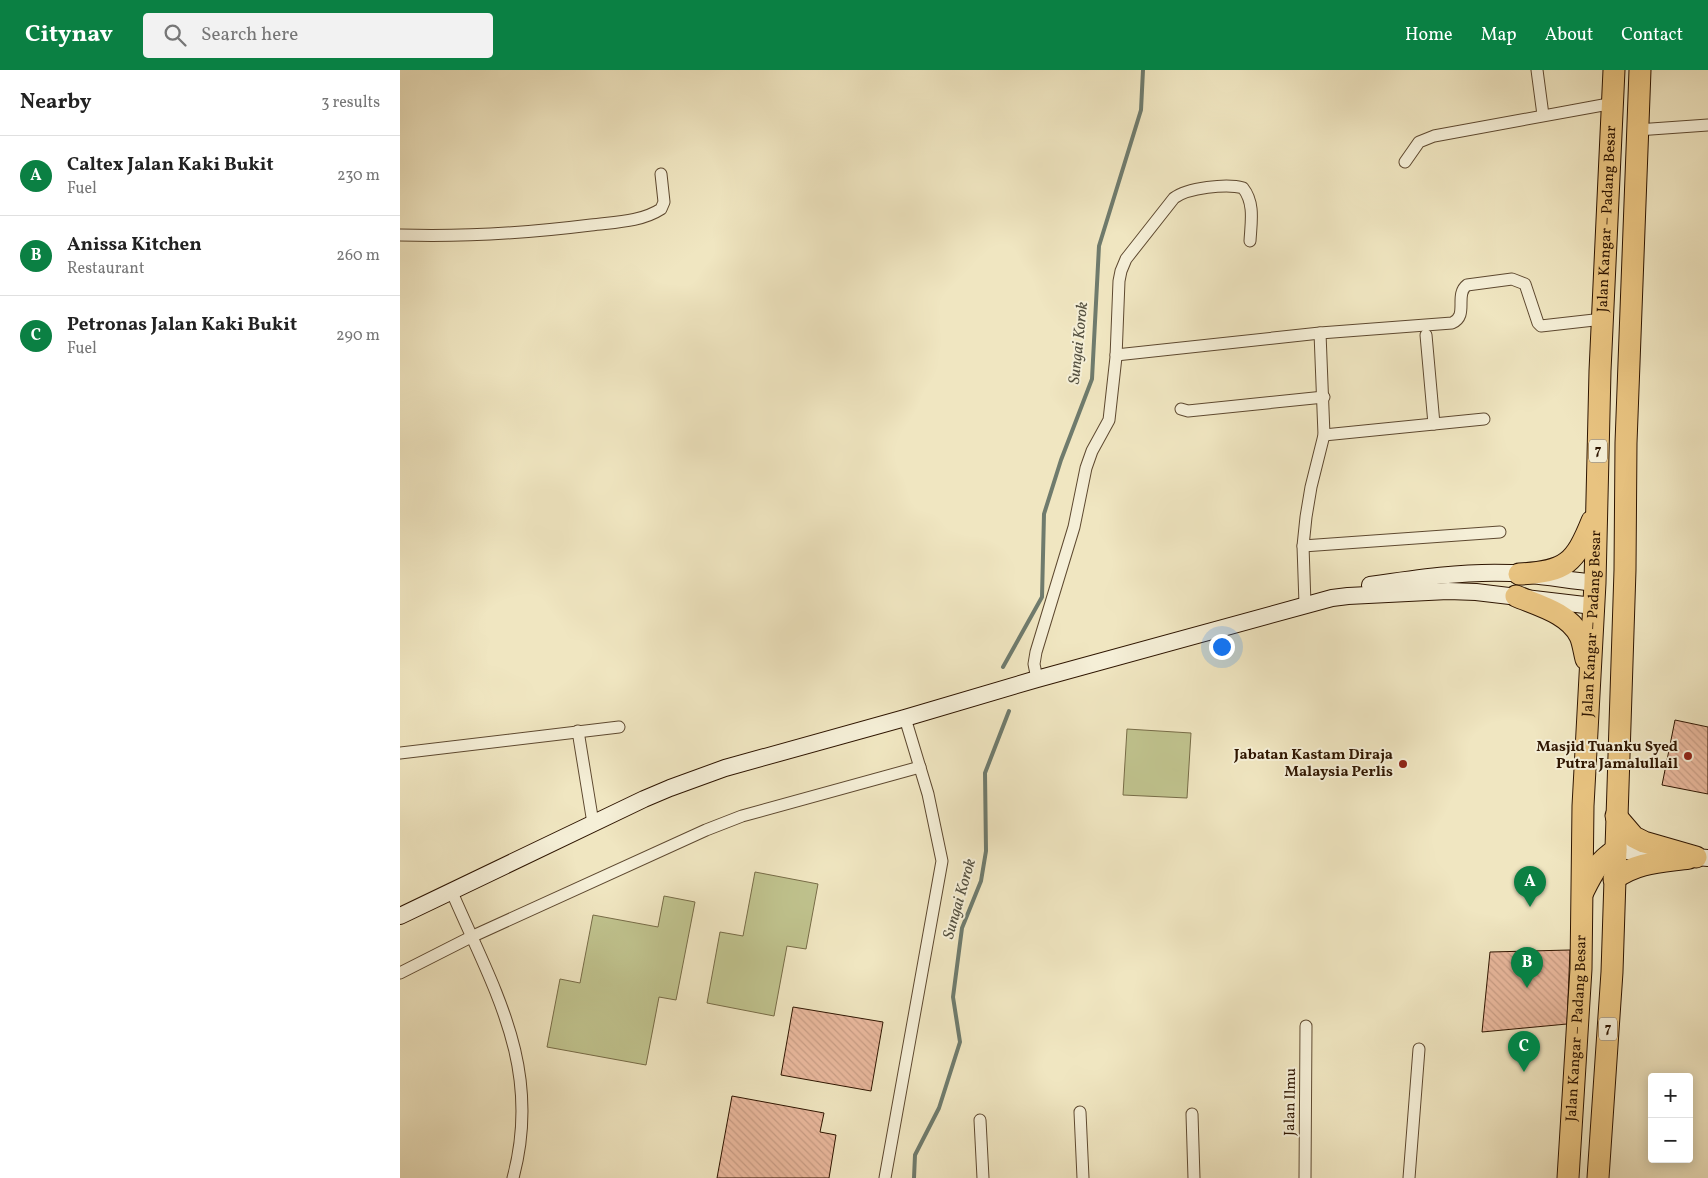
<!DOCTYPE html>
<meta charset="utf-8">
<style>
:root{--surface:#fff;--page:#f2f2f2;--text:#222;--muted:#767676;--line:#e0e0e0;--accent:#0b8043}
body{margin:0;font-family:Vollkorn,serif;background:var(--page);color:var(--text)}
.controls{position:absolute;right:15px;bottom:15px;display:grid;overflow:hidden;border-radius:5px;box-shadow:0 2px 12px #0003}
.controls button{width:45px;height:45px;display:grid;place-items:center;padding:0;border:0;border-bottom:1px solid var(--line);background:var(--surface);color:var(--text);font:25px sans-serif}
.you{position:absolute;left:821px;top:576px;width:18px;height:18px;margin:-12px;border:4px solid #fff;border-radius:50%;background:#1a73e8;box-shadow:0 0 0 8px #1a73e833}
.badge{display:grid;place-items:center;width:32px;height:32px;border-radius:50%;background:var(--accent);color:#fff;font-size:16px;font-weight:700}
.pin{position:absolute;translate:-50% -41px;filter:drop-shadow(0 1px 2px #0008)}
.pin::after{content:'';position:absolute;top:26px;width:18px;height:15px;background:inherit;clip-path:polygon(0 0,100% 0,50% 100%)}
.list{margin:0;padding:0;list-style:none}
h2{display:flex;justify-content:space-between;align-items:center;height:65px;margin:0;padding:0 20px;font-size:21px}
h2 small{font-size:16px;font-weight:400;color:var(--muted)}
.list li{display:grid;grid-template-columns:32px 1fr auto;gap:15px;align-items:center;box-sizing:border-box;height:80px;padding:0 20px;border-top:1px solid var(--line)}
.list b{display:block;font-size:19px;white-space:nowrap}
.list p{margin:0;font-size:16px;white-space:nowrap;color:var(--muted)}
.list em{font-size:16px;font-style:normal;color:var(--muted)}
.icon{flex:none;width:28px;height:28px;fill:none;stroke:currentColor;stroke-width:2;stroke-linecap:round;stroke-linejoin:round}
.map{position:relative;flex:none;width:1308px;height:1108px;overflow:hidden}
header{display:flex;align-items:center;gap:30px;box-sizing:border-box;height:70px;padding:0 25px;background:var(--accent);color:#fff}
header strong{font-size:24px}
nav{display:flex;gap:28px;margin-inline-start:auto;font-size:18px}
.search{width:350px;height:45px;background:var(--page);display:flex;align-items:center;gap:12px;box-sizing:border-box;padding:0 18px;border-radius:5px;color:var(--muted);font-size:19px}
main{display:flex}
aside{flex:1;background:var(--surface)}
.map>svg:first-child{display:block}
.pitch{fill:#c0c38e;stroke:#776c47}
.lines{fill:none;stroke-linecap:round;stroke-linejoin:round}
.stream{stroke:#6f7b6d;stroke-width:4}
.building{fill:url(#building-back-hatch);stroke:#2e1500}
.street-casing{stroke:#5e4930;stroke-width:13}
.secondary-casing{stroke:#2e1500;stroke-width:18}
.highway-casing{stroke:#2e1500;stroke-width:23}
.street{stroke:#f5efd7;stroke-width:11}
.secondary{stroke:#f5efd7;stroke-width:16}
.highway{stroke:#e8c380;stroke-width:21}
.poi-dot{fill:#8f2418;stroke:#f5efd7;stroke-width:2}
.labels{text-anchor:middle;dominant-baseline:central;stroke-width:4;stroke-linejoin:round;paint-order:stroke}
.shield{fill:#f5efd7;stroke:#6a5640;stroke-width:1}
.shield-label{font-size:14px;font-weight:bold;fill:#2e1500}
.street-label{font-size:15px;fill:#2e1500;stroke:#f5efd7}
.poi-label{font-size:15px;font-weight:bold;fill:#2e1500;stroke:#f5efd7;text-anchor:end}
.water-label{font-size:16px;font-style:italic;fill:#545040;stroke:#f5efd7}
</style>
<header>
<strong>Citynav</strong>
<div class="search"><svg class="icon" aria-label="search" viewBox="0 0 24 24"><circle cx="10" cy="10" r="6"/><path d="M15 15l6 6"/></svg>Search here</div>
<nav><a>Home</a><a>Map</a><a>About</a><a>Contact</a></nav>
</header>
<main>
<aside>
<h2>Nearby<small>3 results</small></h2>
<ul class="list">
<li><span class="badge">A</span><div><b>Caltex Jalan Kaki Bukit</b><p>Fuel</p></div><em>230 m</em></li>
<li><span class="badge">B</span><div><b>Anissa Kitchen</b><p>Restaurant</p></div><em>260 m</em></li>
<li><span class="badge">C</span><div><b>Petronas Jalan Kaki Bukit</b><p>Fuel</p></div><em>290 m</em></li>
</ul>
</aside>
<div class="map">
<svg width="1308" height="1108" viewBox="0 0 1308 1108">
<defs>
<pattern id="building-back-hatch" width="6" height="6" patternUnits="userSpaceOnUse" patternTransform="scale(1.25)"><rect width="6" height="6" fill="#eab99e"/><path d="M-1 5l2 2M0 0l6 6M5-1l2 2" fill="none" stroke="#c99e86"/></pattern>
</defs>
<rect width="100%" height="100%" fill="#f0e6c1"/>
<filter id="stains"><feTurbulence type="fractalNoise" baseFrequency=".004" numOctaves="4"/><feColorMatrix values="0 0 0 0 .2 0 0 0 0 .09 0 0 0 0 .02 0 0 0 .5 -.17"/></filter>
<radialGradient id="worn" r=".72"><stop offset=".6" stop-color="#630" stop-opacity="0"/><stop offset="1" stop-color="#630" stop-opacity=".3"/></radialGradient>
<g class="pitch">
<polygon points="727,659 791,663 787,728 723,725"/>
<polygon points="355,802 418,814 406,879 387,876 374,946 307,933 320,862 343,866"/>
<polygon points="264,826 295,832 276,930 259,927 246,995 147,977 160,909 180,913 193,845 258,857"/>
</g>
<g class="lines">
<g class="stream">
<polyline points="603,597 642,527 644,444 661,390 692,309 699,176 741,40 743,0"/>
<polyline points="514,1108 515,1085 539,1038 560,972 553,927 562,858 581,811 586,781 585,703 609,641"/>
</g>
</g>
<g class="building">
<polygon points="1275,650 1308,657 1308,724 1262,715"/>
<polygon points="1170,880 1167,954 1082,962 1090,882"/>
<polygon points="393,937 483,952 471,1021 381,1005"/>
<polygon points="332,1026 424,1043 420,1062 436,1065 429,1108 317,1108"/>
</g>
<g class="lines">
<defs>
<g id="street">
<polyline points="1137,0 1143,45"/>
<polyline points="1237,60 1308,55"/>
<polyline points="1005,92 1019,72 1034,66 1214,33"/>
<path d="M0,165C64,167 127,163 191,155C214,152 241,152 261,139L264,132L261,104"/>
<polyline points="1026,265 1034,354"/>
<path d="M716,285L920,263L1052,253C1069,246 1054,225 1067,215L1112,209L1125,214L1138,253L1141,256L1203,249"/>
<polyline points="781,339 788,341 924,327"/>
<polyline points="924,365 1084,349"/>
<polyline points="903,476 1100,462"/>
<polyline points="905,534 903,476 906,447 911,417 924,365 920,263"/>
<path d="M637,609L634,594L636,582L674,457L686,398L692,381L709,350L716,287L719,211L721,201L726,189L774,128C787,118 827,113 843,118C855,133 851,153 850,171"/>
<polyline points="178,661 193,753"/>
<polyline points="0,683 219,657"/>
<path d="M51,820C93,918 143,997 113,1108"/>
<polyline points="0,903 71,867 306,760 342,746 520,697"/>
<polyline points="680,1042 683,1108"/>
<polyline points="792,1044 794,1108"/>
<polyline points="580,1050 583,1108"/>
<polyline points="485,1108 542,791 528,724 505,648"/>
<polyline points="905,1108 906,956"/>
<polyline points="1009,1108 1019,979"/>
</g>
<g id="secondary">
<path d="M970,515C1016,508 1064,501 1111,503C1139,505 1167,510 1195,513"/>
<polyline points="1216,780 1308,788"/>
<polyline points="0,846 244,729 270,718 325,698 505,648 637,609 932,528 948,526 1048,521 1076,522 1193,536"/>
</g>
<g id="highway">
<path d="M1119,504C1166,502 1175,493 1192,451"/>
<path d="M1116,526C1137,535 1169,543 1180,566C1183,572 1184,582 1186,589"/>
<polyline points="1216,746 1234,767 1244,772 1296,787"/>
<path d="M1214,809C1237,792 1261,792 1289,788"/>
<path d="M1183,822C1192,804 1198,791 1216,780"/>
<path id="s1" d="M1168,1108L1181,899L1183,736L1195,513L1200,301L1214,0"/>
<polyline points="1198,1108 1212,902 1225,500 1226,373 1240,0"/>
</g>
</defs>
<use href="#street" class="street-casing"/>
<use href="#secondary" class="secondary-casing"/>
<use href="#highway" class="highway-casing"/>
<use href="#street" class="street"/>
<use href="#secondary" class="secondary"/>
<use href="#highway" class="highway"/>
</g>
<g class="poi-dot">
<circle cx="1288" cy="686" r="5"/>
<circle cx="1003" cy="694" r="5"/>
</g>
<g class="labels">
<g class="shield">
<rect x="1189" y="369.5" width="18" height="23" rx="4"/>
<rect x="1199" y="947.5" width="18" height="23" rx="4"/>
</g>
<g class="shield-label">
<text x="1198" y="381">7</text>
<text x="1208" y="959">7</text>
</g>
<g class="street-label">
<text stroke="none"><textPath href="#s1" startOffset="960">Jalan Kangar – Padang Besar</textPath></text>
<text stroke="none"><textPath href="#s1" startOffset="555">Jalan Kangar – Padang Besar</textPath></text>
<text stroke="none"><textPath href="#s1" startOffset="150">Jalan Kangar – Padang Besar</textPath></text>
<text transform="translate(891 1032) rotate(-89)">Jalan Ilmu</text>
</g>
<g class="poi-label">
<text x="1278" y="677">Masjid Tuanku Syed<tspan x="1278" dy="17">Putra Jamalullail</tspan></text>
<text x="993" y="685">Jabatan Kastam Diraja<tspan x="993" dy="17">Malaysia Perlis</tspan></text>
</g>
<g class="water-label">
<text transform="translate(679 273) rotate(-84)">Sungai Korok</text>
<text transform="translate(560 829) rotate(-74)">Sungai Korok</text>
</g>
</g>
<rect width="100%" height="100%" filter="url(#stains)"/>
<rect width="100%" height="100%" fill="url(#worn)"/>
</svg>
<div class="controls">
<button>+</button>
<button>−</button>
</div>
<div class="you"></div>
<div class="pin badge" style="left:1130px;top:837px">A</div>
<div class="pin badge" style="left:1127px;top:918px">B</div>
<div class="pin badge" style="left:1124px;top:1002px">C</div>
</div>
</main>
